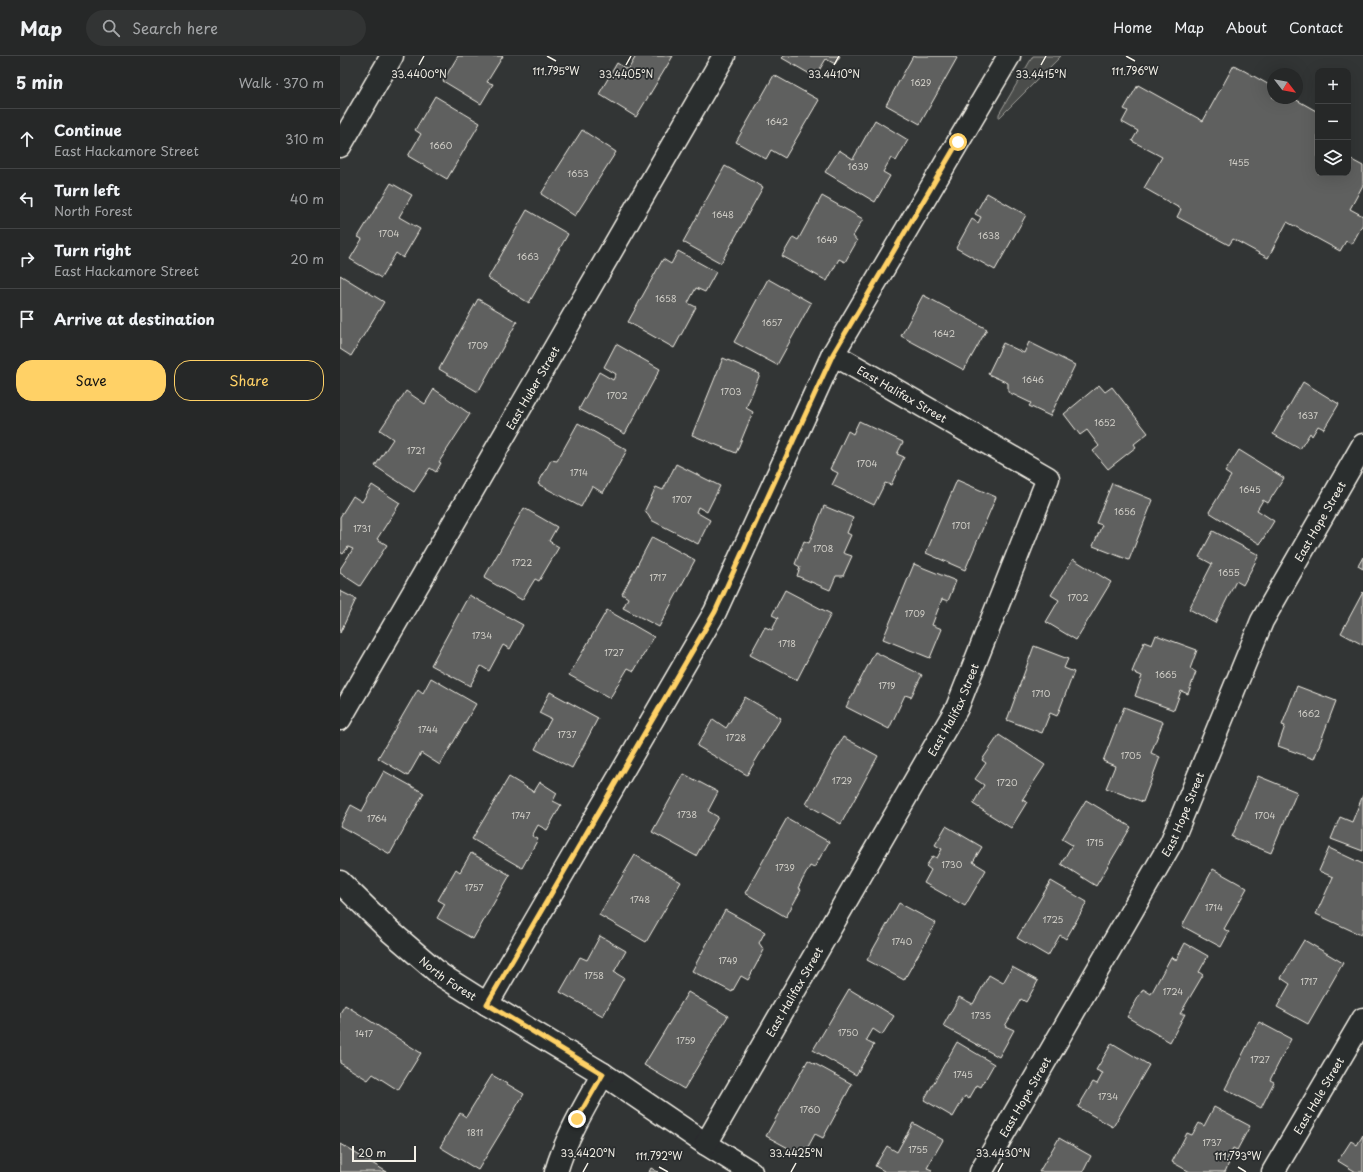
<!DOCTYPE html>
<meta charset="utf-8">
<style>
:root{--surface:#262828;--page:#323434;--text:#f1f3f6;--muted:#a4a6a8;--line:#424445;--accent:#ffd166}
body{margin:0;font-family:"Playpen Sans",sans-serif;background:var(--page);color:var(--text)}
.controls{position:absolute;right:12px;top:12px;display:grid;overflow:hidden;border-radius:8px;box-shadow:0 4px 16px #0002}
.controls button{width:36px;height:36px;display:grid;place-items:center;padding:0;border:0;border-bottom:1px solid var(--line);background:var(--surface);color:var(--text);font:20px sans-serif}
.compass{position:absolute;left:927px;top:12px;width:36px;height:36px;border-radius:50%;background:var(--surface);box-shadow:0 4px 16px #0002;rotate:121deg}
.scale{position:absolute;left:12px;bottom:10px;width:64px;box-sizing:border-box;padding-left:4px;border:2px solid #f4f1e8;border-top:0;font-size:11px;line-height:14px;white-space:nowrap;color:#f4f1e8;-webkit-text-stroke:3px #2a2d2e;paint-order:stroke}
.stop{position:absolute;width:12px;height:12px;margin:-9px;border:3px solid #ffd166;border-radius:50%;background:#fff}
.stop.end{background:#ffd166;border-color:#fff;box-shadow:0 1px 4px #0008}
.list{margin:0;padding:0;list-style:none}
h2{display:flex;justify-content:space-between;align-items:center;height:52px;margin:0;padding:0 16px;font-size:17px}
h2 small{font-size:13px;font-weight:400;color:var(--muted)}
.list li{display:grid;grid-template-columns:26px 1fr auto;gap:12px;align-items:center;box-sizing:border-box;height:60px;padding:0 16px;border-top:1px solid var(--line)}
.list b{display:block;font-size:15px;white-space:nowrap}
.list p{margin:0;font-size:13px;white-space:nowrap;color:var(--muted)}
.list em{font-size:13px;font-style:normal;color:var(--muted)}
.actions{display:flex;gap:8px;padding:12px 16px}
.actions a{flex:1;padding:9px 0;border:1px solid var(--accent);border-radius:16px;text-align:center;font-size:14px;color:var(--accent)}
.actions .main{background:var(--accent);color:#111}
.icon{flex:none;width:22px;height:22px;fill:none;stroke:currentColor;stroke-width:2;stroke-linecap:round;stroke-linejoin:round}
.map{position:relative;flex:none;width:1023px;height:1116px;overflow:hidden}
header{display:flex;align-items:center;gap:24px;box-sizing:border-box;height:56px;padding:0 20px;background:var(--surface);border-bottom:1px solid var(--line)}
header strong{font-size:19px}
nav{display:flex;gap:22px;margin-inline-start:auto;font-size:14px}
.search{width:280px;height:36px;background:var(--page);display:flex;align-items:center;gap:10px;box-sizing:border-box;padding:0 14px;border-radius:22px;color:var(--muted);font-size:15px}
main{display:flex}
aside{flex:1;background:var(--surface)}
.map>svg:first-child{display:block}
.green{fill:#4b4d4c;stroke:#a09f9a}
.building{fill:#5f605f;stroke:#f4f1e8}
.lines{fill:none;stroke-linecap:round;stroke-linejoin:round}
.minor-casing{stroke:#f4f1e8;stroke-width:25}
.minor{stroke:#2a2d2e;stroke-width:22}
.route{stroke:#ffd166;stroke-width:5}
.ticks{fill:none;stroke:#f4f1e8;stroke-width:1.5}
.labels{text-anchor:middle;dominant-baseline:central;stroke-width:3.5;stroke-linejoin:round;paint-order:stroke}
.number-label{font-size:9px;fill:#cfcdc6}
.street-label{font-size:11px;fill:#f4f1e8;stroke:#2a2d2e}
.ticks-label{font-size:10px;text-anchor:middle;fill:#f4f1e8;stroke:#2a2d2e;stroke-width:3.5;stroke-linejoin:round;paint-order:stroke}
</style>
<header>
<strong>Map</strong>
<div class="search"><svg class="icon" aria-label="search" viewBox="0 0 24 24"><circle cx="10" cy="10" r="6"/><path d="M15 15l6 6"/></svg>Search here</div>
<nav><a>Home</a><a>Map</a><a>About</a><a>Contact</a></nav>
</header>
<main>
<aside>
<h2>5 min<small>Walk · 370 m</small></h2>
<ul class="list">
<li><svg class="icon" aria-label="ahead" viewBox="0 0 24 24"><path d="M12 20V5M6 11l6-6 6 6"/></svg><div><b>Continue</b><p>East Hackamore Street</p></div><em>310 m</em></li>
<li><svg class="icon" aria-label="left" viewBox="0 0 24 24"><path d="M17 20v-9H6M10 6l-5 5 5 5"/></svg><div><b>Turn left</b><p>North Forest</p></div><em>40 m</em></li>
<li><svg class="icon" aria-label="right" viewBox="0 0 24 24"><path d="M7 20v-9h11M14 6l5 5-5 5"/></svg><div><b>Turn right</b><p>East Hackamore Street</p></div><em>20 m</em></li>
<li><svg class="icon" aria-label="arrive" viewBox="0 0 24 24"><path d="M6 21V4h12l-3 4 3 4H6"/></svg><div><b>Arrive at destination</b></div></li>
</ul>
<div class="actions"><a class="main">Save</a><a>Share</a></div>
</aside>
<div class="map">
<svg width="1023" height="1116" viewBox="0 0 1023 1116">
<rect width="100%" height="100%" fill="#323535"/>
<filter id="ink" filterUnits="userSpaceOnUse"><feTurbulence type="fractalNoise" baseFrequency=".025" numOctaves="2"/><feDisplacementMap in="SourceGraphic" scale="8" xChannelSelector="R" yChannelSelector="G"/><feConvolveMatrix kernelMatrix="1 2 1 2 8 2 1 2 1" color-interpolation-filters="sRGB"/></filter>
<g filter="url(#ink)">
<polygon class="green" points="693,0 721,0 659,62 659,58"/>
<g class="building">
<polygon points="118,0 163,0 147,26 153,28 141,48 103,25"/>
<polygon points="296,0 333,0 296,61 259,38 277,7 288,14"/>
<polygon points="444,0 500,0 495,8 486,3 475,21 442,2"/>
<polygon points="573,0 613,0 617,2 580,68 546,49"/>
<polygon points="894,9 933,31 933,42 953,42 978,56 978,117 1008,117 1008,102 1023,110 1023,129 1010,153 1023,160 1023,168 1012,188 1006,185 1000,195 947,166 928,202 893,183 889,189 837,161 841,153 804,132 822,101 792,85 798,75 782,66 788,55 784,53 798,29 863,65"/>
<polygon points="434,19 479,44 445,102 431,94 426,103 396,86"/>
<polygon points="95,40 140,67 107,123 68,100 81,78 75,74"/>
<polygon points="535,64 568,84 556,105 551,102 543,116 550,120 535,146 485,116 499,94 513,103"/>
<polygon points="242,74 276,96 235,160 201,138"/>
<polygon points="385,110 423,131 381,207 343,186"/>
<polygon points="51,127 72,139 59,161 80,173 63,202 56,197 41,222 10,203 22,183 18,181"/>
<polygon points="647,137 686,159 655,214 616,192 632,163 638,167 641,161 635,158"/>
<polygon points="482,140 523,163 513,180 517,185 505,206 499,203 487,225 442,200 453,181 458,184"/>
<polygon points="187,154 228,178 189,247 148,222"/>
<polygon points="338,195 376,216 365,236 356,232 348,247 356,251 334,292 288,266 323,203 331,208"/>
<polygon points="0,219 44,246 11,300 0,293"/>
<polygon points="428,223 471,247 437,309 394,286"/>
<polygon points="583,239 647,273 624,314 561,280"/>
<polygon points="138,243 177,266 138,336 99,313"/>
<polygon points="689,286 735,309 710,360 689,350 691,347 668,336 668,327 648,318 663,287 684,297"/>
<polygon points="276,288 320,313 285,378 239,353 259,316 273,324 276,318 264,311"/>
<polygon points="383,302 420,318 406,352 413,356 396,397 352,379"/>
<polygon points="963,326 999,348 984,373 978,370 972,380 970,377 960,393 933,378"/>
<polygon points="759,329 765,336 772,331 808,377 794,388 796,391 768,413 753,395 759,390 747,374 740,379 724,358"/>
<polygon points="94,333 130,358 99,406 101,407 96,416 90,412 74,436 35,410 53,383 40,374 66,335 85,348"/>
<polygon points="519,365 563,386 557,398 564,401 551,429 545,427 534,449 492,429 498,417 490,413 508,375 513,378"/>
<polygon points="238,367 287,394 263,437 252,430 241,451 198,428 211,404 217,405"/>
<polygon points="899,394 944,422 928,447 923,444 917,454 934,465 920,488 869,456 891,420 885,416"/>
<polygon points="336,408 380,430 367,456 358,451 356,456 370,464 358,488 311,464 305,454 316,431 323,434"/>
<polygon points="617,424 656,441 625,514 586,497"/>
<polygon points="772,427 813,444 789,504 753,490 762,469 756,467"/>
<polygon points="32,429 60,447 37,483 47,489 20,530 0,517 0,513 13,493 8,491 3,498 0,496 0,461 13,440 22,446"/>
<polygon points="484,450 513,462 507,477 511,479 503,497 512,500 503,520 496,520 490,534 457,520 460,511 455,508 464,485 469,487"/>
<polygon points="184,452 217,471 209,485 219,491 199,525 195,523 182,544 144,522"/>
<polygon points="873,475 919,499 903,529 896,525 875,567 849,553 872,508 859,501"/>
<polygon points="312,481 355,504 319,571 283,552 288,542 282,538"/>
<polygon points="1023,501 1023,513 1018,510"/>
<polygon points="733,503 771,526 736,584 706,566 719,544 711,539"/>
<polygon points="574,508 616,525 608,545 602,543 592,569 602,573 590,602 543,583"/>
<polygon points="445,534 491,558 457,624 410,599 425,571 432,574 438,562 432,559"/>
<polygon points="0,535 16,543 0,577"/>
<polygon points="1023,536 1023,589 1001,577"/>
<polygon points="129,539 183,569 170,593 163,589 149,615 141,610 130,630 91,609"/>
<polygon points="267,554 314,581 294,615 288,612 270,642 229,619"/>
<polygon points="816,579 857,594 850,613 856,616 848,638 841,635 834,654 795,640 802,620 792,616 804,586 812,589"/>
<polygon points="694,590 728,603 724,612 734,616 717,660 710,657 702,677 667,664"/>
<polygon points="535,596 582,619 571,641 565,639 549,673 506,651"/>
<polygon points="91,622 136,648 100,709 81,697 68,720 38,702 78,633 83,637"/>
<polygon points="957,630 996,645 974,703 938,690 945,670 942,669"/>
<polygon points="210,636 258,662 232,712 195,693 211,663 199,657"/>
<polygon points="405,641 441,662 407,719 357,690 373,663 386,672"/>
<polygon points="784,651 823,666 811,697 820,701 803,746 766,732 775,710 763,705"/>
<polygon points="659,679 705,709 682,744 687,746 671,772 633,748 644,729 635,723 646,707 642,704"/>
<polygon points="503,681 538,700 501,768 466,748"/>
<polygon points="44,715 84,737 50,798 0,770 11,749 22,755"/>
<polygon points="344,718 378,736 368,755 378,761 356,800 312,776"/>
<polygon points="918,720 957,736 931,797 892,781"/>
<polygon points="169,721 194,736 200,726 217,737 213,745 221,749 207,774 198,769 192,780 198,783 182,812 132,783"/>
<polygon points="1023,739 1023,795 991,783 1000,761 1012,766"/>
<polygon points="746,744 791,771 756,830 721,808 732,789 722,783"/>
<polygon points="447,762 489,786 474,812 470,810 458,832 461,834 446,861 405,837"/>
<polygon points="606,770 642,791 633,806 646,814 625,850 584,827 591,814 586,810 593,800 597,802 602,793 595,789"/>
<polygon points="989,792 1023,808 1023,875 1021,879 976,858 993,821 979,815"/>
<polygon points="131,797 170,819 133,883 97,862 105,848 98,844 116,813 120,816"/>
<polygon points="295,799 341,826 306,886 259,859"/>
<polygon points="873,813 907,832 884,873 889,876 881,891 842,870"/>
<polygon points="711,825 747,846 726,883 720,879 708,900 677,882"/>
<polygon points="559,847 596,867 564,924 527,904"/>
<polygon points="385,854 425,876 419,887 424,894 408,924 401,920 392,936 352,915"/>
<polygon points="260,880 286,895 274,916 284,922 263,960 220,936 240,901 247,904"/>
<polygon points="964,884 1003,907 968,968 937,951 950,928 941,922"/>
<polygon points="845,887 868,900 859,916 863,919 840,958 845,958 830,986 787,961 803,933 811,938 831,901 836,904"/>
<polygon points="672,911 698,925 686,946 681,943 665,970 674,974 659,1001 603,970 619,941 633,948 649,919 663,927"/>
<polygon points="509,933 554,960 542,979 533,973 526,985 534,989 516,1019 473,994"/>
<polygon points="348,936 388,960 344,1033 304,1009"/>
<polygon points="5,949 81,997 58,1034 33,1018 28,1024 0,1007 0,957"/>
<polygon points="919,966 951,983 930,1024 934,1026 921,1052 885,1033"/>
<polygon points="617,986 654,1008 641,1031 637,1029 629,1043 625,1040 613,1061 584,1044"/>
<polygon points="772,987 809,1009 773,1071 738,1051 753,1026 757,1028 763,1017 756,1014"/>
<polygon points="468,1004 512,1028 483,1082 475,1078 463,1100 426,1080"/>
<polygon points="152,1019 184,1038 138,1114 100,1091 120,1057 126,1061"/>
<polygon points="874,1051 910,1070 897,1094 893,1092 886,1106 889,1107 885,1116 850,1116 832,1106 847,1077 852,1079 859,1067 864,1070"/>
<polygon points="573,1067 603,1084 587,1112 592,1114 591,1116 544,1116 544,1115 535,1110 547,1090 557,1096"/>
<polygon points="1023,1079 1023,1116 1016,1116 998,1105 1011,1085 1017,1089"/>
<polygon points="719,1082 751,1100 743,1116 699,1116"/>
<polygon points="0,1088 47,1116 0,1116"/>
<polygon points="311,1112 318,1116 309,1116"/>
</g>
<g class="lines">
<defs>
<g id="minor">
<polyline points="0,90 52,0"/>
<path id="s1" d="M0,663L384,0"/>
<path id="s2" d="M0,826L51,876L101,919L147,948L263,1018L366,1088L411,1116"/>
<polyline points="147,948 375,556 493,298 669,0"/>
<path id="s3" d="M366,1088L617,652L708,422L493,298"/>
<path d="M216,1116C226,1081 245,1050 263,1018"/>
<path id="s4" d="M641,1116L831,787L922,565L1023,389"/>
<path id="s5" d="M933,1116L1023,963"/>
</g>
</defs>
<use href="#minor" class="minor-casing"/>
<use href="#minor" class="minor"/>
</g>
</g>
<g class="lines" filter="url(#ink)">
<polyline class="route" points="237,1063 263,1018 147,948 375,556 493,298 618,86"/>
</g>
<path class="ticks" d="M207,0L216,5M786,0L795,5M79,9L84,0M286,9L291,0M494,9L499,0M701,9L706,0M319,1111L328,1116M898,1111L906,1116M243,1116L248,1107M451,1116L456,1107M658,1116L663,1107"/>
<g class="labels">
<g class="number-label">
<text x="581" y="26">1629</text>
<text x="437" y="65">1642</text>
<text x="101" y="89">1660</text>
<text x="899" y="106">1455</text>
<text x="518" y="110">1639</text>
<text x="238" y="117">1653</text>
<text x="383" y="158">1648</text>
<text x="49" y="177">1704</text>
<text x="649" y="179">1638</text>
<text x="487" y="183">1649</text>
<text x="188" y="200">1663</text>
<text x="326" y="242">1658</text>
<text x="432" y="266">1657</text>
<text x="604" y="277">1642</text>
<text x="138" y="289">1709</text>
<text x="693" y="323">1646</text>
<text x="391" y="335">1703</text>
<text x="277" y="339">1702</text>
<text x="968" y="359">1637</text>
<text x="765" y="366">1652</text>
<text x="76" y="394">1721</text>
<text x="527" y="407">1704</text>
<text x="239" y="416">1714</text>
<text x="910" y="433">1645</text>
<text x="342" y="443">1707</text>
<text x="785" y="455">1656</text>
<text x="621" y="469">1701</text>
<text x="22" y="472">1731</text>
<text x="483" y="492">1708</text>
<text x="182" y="506">1722</text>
<text x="889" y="516">1655</text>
<text x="318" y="521">1717</text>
<text x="738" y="541">1702</text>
<text x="575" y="557">1709</text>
<text x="142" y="579">1734</text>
<text x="447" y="587">1718</text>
<text x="274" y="596">1727</text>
<text x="826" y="618">1665</text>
<text x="547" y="629">1719</text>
<text x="701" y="637">1710</text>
<text x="969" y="657">1662</text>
<text x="88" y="673">1744</text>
<text x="227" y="678">1737</text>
<text x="396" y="681">1728</text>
<text x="791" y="699">1705</text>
<text x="502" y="724">1729</text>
<text x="667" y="726">1720</text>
<text x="347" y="758">1738</text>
<text x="181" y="759">1747</text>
<text x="925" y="759">1704</text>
<text x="37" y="762">1764</text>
<text x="755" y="786">1715</text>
<text x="612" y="808">1730</text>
<text x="445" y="811">1739</text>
<text x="134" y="831">1757</text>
<text x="300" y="843">1748</text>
<text x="874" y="851">1714</text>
<text x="713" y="863">1725</text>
<text x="562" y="885">1740</text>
<text x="388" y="904">1749</text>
<text x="254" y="919">1758</text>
<text x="969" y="925">1717</text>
<text x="833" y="935">1724</text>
<text x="641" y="959">1735</text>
<text x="508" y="976">1750</text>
<text x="24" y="977">1417</text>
<text x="346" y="984">1759</text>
<text x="920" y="1003">1727</text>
<text x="623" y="1018">1745</text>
<text x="768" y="1040">1734</text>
<text x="470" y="1053">1760</text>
<text x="135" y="1076">1811</text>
<text x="872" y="1086">1737</text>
<text x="578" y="1093">1755</text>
</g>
<g class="street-label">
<text stroke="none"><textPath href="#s1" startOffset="383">East Huber Street</textPath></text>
<text transform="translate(562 338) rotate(30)">East Halifax Street</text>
<text stroke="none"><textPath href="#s4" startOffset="735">East Hope Street</textPath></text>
<text stroke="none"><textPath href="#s3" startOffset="500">East Halifax Street</textPath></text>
<text stroke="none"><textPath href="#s4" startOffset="411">East Hope Street</textPath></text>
<text stroke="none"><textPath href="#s2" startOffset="145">North Forest</textPath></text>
<text stroke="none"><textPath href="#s3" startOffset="176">East Halifax Street</textPath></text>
<text stroke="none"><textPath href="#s4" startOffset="87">East Hope Street</textPath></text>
<text stroke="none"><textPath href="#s5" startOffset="89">East Hale Street</textPath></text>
</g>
</g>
<g class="ticks-label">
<text x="216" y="19">111.795°W</text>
<text x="795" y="19">111.796°W</text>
<text x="286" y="22">33.4405°N</text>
<text x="494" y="22">33.4410°N</text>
<text x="79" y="22">33.4400°N</text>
<text x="701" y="22">33.4415°N</text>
<text x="248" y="1101">33.4420°N</text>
<text x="456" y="1101">33.4425°N</text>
<text x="663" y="1101">33.4430°N</text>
<text x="319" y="1104">111.792°W</text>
<text x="898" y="1104">111.793°W</text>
</g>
</svg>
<div class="controls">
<button>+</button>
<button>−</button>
<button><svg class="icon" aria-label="layers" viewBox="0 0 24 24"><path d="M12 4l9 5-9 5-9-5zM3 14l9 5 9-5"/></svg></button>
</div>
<svg class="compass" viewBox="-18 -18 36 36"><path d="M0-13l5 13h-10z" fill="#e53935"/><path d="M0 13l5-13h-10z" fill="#a4a6a8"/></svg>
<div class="scale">20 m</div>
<div class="stop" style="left:618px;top:86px"></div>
<div class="stop end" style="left:237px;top:1063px"></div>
</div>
</main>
